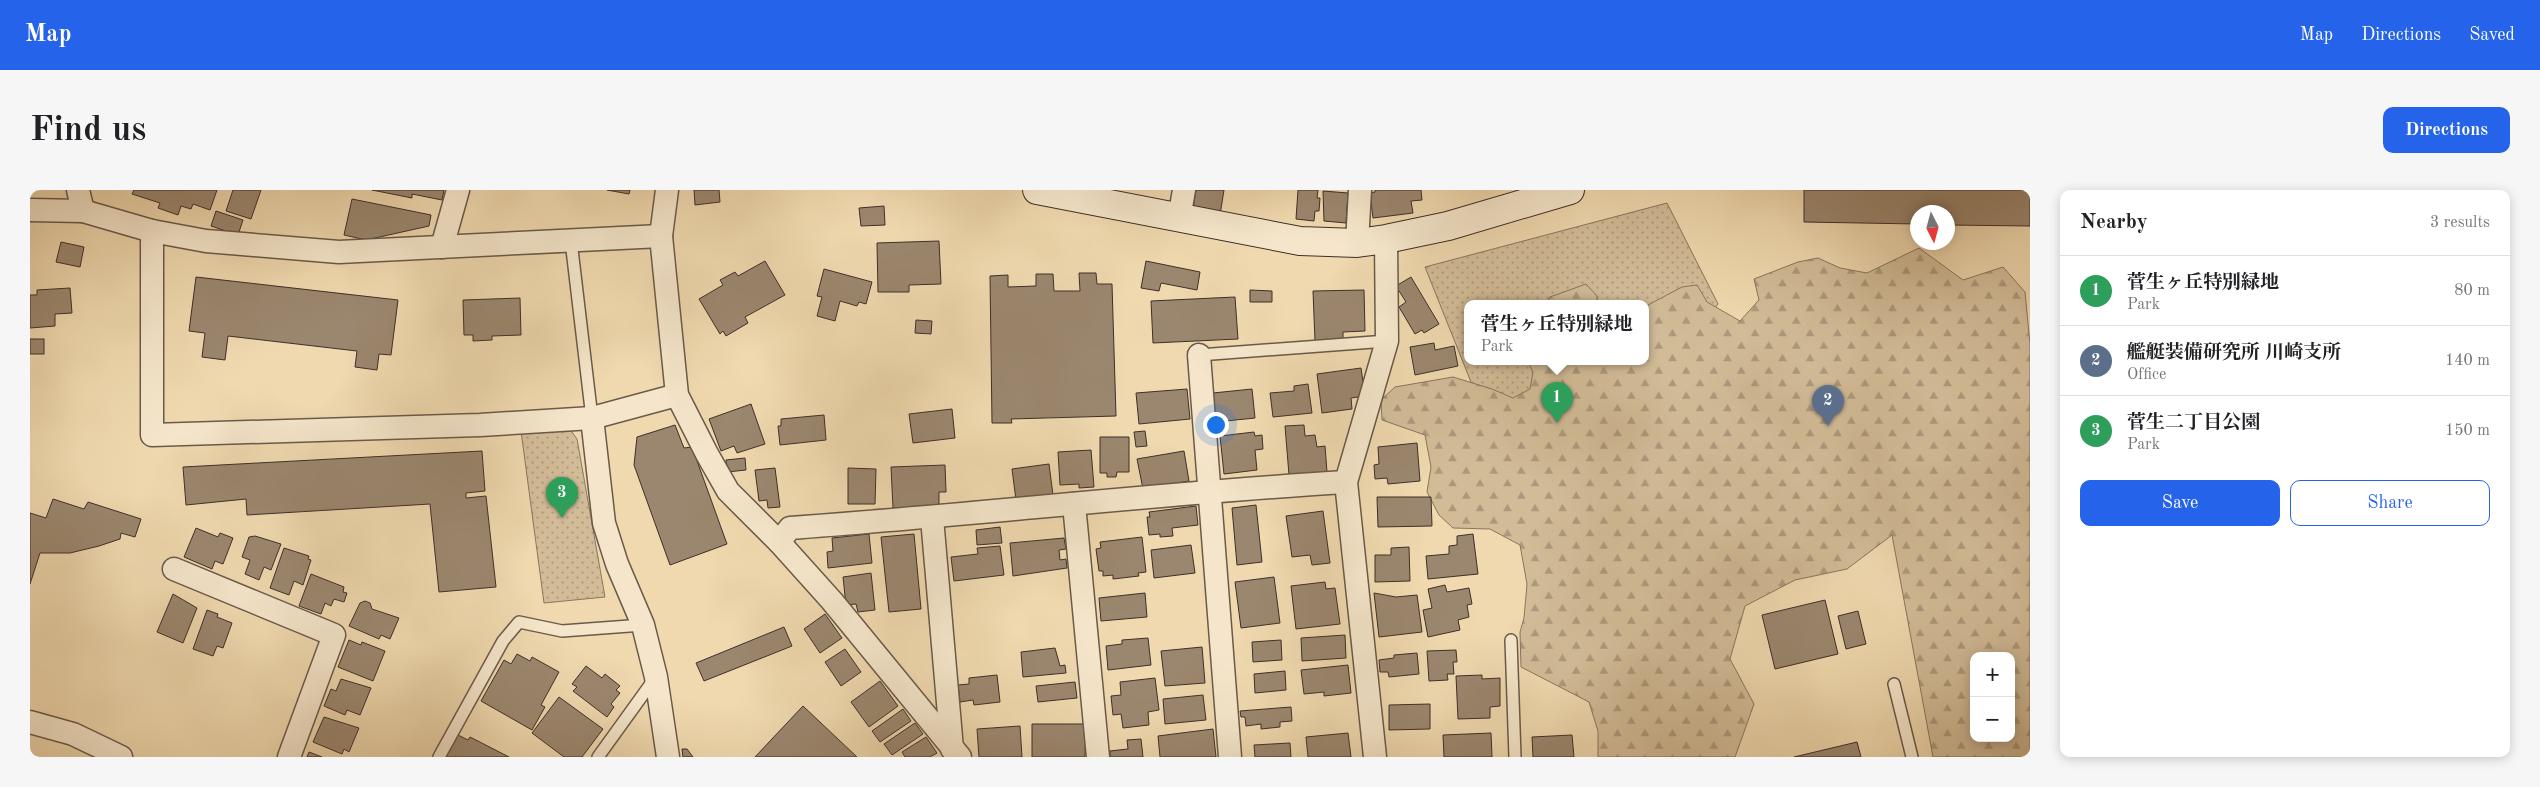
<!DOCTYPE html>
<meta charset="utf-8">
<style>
:root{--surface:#fff;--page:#f6f6f6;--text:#202124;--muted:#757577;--line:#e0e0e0;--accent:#2563eb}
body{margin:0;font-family:"Old Standard TT","Noto Serif JP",serif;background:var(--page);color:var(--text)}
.controls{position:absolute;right:15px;bottom:15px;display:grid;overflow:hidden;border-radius:10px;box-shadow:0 2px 12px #0003}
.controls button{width:45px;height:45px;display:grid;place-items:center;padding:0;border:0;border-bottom:1px solid var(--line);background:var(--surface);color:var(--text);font:25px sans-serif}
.compass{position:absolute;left:1880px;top:15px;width:45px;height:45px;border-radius:50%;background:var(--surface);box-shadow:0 2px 12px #0003;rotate:174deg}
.you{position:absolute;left:1185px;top:234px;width:18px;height:18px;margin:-12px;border:4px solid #fff;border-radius:50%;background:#1a73e8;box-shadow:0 0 0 8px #1a73e833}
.badge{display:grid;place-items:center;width:32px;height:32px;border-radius:50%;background:var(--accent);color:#fff;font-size:16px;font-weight:700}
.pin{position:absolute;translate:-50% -41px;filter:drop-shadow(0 1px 2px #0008)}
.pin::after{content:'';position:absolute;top:26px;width:18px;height:15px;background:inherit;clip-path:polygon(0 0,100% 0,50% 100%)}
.popup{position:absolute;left:1434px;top:110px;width:185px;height:65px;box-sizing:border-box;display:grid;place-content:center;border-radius:10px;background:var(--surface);filter:drop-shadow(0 1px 4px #0005);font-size:16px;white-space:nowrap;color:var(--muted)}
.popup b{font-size:19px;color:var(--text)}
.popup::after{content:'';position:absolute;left:50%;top:100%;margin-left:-10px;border:10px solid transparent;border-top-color:var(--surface)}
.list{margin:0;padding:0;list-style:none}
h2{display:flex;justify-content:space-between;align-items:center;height:65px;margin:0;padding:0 20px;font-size:21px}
h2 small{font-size:16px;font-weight:400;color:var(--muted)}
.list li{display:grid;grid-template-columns:32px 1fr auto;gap:15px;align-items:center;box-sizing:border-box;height:70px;padding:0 20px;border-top:1px solid var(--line)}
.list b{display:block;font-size:19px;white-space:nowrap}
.list p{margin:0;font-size:16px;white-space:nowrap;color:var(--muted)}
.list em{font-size:16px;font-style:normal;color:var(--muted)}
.actions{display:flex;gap:10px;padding:15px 20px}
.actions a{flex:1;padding:11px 0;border:1px solid var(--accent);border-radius:10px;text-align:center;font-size:18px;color:var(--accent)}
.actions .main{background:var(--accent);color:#fff}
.map{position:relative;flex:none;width:2000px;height:567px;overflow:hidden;border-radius:10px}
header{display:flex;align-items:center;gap:30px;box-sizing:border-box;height:70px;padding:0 25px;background:var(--accent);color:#fff}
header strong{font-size:24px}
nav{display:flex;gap:28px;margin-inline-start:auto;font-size:18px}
.intro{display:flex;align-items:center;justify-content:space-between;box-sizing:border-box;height:120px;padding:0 30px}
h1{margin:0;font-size:35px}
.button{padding:12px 22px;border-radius:10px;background:var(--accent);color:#fff;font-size:18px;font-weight:700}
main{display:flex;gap:30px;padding:0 30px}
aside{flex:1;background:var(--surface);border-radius:10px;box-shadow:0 2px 12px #0003}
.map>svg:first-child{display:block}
.green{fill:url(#green-dots);stroke:#887660;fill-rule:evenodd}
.forest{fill:url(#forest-firs);stroke:#887660;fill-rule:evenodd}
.building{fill:#9b876f;stroke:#3e2f29}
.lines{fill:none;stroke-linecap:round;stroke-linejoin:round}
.lane-casing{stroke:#6a5a4a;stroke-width:14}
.street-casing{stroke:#6a5a4a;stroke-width:25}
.secondary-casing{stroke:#3e2f29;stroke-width:30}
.lane{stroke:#f5e6cb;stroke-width:11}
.street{stroke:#f5e6cb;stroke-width:22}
.secondary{stroke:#f5e6cb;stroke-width:28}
</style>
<header>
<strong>Map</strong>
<nav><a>Map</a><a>Directions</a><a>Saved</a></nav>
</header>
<div class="intro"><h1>Find us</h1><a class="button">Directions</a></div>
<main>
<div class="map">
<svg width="2000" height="567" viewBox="0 0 2000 567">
<defs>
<pattern id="green-dots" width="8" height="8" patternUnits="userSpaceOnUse" patternTransform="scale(1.25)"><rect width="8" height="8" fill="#d2bc98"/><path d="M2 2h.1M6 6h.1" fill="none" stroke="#ac997c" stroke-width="1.8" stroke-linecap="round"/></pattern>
<pattern id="forest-firs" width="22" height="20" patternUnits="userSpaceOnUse" patternTransform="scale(1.25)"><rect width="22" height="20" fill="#d2bc98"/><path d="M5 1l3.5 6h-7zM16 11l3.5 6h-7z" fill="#ac997c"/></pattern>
</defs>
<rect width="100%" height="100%" fill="#f0d9af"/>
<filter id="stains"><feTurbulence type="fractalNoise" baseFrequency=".004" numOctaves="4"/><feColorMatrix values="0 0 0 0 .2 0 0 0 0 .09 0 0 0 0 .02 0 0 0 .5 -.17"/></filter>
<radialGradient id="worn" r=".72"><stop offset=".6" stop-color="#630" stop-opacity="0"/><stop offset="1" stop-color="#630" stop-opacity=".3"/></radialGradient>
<g class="green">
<path d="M1637,13L1688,114L1505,352L1395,77ZM1438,114H1616V172H1438Z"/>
<polygon points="539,238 547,249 575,407 514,413 491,241"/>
</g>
<g class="forest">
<path d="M1889,58L1933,90L1973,77L1995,102L2000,154V567H1903L1862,345L1817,379L1765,390L1715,416L1700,469L1724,514L1705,567H1568V541L1559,512L1491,477L1490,442L1494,428L1497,394L1490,355L1460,339L1423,338L1409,325L1397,302L1401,277L1395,245L1352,230L1351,210L1365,197L1423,187L1462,199L1483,208L1500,199L1503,182L1498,172H1616V119L1618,115L1652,97L1667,95L1677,112L1710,131L1729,110L1724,89L1768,72L1788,68L1810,78L1837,83ZM1944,466H1981V548H1944Z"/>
<polygon points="1556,94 1567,106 1567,114 1516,114 1520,107"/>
</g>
<g class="building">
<polygon points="104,0 187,0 180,20 163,14 161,19 151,16 148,25 128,18 130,13 102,4"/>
<polygon points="203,0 231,0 221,29 196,21"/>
<polygon points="342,0 414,0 412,10 382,4 382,8"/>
<polygon points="577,0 600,0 599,4"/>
<polygon points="664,0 689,0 690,12 665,15"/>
<polygon points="1166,0 1194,0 1190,25 1163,19"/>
<polygon points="1268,0 1288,0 1287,8 1290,8 1289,21 1285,21 1284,31 1266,29"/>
<polygon points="1345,0 1391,0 1392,10 1381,11 1383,23 1343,28 1340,3 1345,2"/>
<polygon points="1774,0 2000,0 2000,36 1918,35 1918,22 1888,22 1888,34 1774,32"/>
<polygon points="1293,1 1318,3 1316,33 1294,31"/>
<polygon points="322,9 401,25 399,36 336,50 314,45"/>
<polygon points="854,16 855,35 831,36 829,18"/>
<polygon points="186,21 213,30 208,45 181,36"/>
<polygon points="909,51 911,94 879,95 879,102 848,102 847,53"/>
<polygon points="31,52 54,57 50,77 26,72"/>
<polygon points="735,71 755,105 715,127 718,133 696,146 693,141 690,144 669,109 693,95 690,90 705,82 708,86"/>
<polygon points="1116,71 1170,82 1167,100 1131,93 1129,101 1111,98"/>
<polygon points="794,79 842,92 836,114 829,112 827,116 810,111 805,131 787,126 792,107 787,106"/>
<polygon points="1049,83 1066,83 1067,94 1082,94 1086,226 981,229 982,233 962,233 960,86 978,85 978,97 1006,96 1006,84 1023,84 1024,101 1050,101"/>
<polygon points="166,87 368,110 361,165 349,164 347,180 325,177 327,161 198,146 195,170 172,167 175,143 159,141"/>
<polygon points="1381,87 1409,134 1394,143 1392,140 1385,144 1369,117 1376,112 1366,96"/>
<polygon points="40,98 42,123 25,124 25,136 0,138 0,105 7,105 7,100"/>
<polygon points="1220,100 1242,101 1242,112 1220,112"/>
<polygon points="1334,100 1335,141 1313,142 1313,150 1285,151 1283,101"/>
<polygon points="1205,107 1208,149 1123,153 1121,111"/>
<polygon points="490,108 491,145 462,146 462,150 443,151 443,145 434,145 433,110"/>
<polygon points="886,130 902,131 901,144 885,143"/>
<rect x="0" y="149" width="14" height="15"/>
<polygon points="1404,153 1405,160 1424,156 1428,176 1385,185 1380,157"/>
<polygon points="1331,178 1335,206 1321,208 1322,219 1292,223 1287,184"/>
<polygon points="1278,194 1282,223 1243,227 1240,203 1264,201 1264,196"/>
<polygon points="1157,199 1160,229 1109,234 1106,203"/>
<polygon points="1222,199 1225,228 1186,232 1183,203"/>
<polygon points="721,214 735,254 707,263 704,256 691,261 679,229"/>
<polygon points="922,219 925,248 883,253 879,224"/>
<polygon points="794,225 796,250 750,255 748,236 751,236 751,229"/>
<polygon points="645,235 654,258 662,257 697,354 640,375 604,275 607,247"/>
<polygon points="1274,235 1275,246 1285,245 1287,257 1295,256 1297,282 1259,285 1255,236"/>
<polygon points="1115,241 1117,256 1106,257 1104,242"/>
<polygon points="1224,242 1225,246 1232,245 1233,259 1225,260 1227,280 1194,284 1190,246"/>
<polygon points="1070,247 1099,247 1099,282 1087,282 1086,287 1077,287 1077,283 1070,283"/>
<polygon points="1387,253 1390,291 1358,294 1357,288 1345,289 1344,275 1349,274 1348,257"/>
<polygon points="1061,260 1064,297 1049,298 1049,294 1030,295 1028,262"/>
<polygon points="452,261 455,301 436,303 436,308 456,306 466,397 409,402 400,314 217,325 216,309 156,315 153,277"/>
<polygon points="1154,261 1159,291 1113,299 1107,269"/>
<polygon points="715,268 716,280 697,282 696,270"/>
<polygon points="1019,274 1023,305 986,310 982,279"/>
<polygon points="915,275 916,302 909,302 909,316 863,318 861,277"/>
<polygon points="745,278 750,317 738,318 737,310 729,311 725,280"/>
<polygon points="818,278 846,279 845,314 818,314"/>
<polygon points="1347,307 1401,307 1402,336 1348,337"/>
<polygon points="23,309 54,319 58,312 111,329 105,347 91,343 90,349 69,356 40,363 10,363 0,394 0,323 16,328"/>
<polygon points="1226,315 1232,372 1207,375 1202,318"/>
<polygon points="1166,316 1168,335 1142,338 1143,346 1130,347 1130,344 1119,345 1117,327 1120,327 1119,322"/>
<polygon points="1293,321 1300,373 1282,375 1280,365 1262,367 1256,326"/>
<polygon points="970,337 972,353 947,355 946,340"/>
<polygon points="166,338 188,347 190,343 203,348 193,374 185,371 182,379 154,367"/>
<polygon points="839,344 842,373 798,378 797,362 803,361 802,348"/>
<polygon points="884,344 891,419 859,422 851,347"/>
<polygon points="1443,344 1448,384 1398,389 1396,366 1419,364 1419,356 1427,355 1427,346"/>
<polygon points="225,346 251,354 241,380 234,377 229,390 215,384 220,370 212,367 219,347"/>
<polygon points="1112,347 1116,382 1108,383 1109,386 1083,389 1083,385 1073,386 1073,381 1069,381 1066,359 1071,358 1070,352"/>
<polygon points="1034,348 1036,359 1029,360 1030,370 1036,369 1037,378 983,386 980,353"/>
<polygon points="1161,355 1165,383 1124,388 1121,360"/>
<polygon points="970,356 974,385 924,391 921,367 948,364 947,358"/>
<polygon points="1379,357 1380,391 1345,392 1345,365 1361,365 1361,358"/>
<polygon points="254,358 279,366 278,369 281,370 273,395 264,391 259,405 240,398"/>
<polygon points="841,383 845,420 828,422 826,414 816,415 813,387"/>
<polygon points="281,384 314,397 313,402 317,403 314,412 304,409 301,416 295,413 291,424 269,416"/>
<polygon points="1244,387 1250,433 1211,438 1205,392"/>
<polygon points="1295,392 1296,399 1305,398 1310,434 1266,439 1261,396"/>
<polygon points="1415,395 1417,402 1439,398 1442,414 1437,415 1439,427 1428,430 1430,440 1398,447 1393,420 1402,418 1398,399"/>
<polygon points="1115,403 1117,427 1071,431 1069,408"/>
<polygon points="1344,403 1366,407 1387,405 1392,442 1349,447"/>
<polygon points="143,404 167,418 153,453 127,442"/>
<polygon points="1795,410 1808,464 1745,479 1732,425"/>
<polygon points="335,411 340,413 342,419 369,428 360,449 351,445 349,449 319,436 330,413"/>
<polygon points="177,420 188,424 187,427 202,433 193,458 187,456 183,466 163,459"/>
<polygon points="1828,421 1836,454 1816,459 1808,426"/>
<polygon points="795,424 812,448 790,463 774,439"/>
<polygon points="754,437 762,456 674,491 666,473"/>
<polygon points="1315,445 1316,468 1272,471 1271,448"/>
<polygon points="1118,448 1121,475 1078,480 1076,456 1092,454 1092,450"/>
<polygon points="319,450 331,455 332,452 355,461 343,491 308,477"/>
<polygon points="1251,450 1252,470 1223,472 1222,452"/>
<polygon points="1172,457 1175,493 1135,496 1131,461"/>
<polygon points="1025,458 1030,476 1035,475 1036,483 993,487 991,462"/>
<polygon points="815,459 831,482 811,496 795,472"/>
<polygon points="1426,460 1427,472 1423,472 1424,484 1417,484 1418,490 1399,491 1397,461"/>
<polygon points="1387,463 1389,484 1359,487 1358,482 1350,482 1349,470 1364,468 1364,465"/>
<polygon points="487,464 500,471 502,467 529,482 511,515 515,517 502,540 451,511 474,470 481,474"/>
<polygon points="1318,475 1321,503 1294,506 1294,502 1274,504 1271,480"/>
<polygon points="556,476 572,488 575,484 590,496 586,500 590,503 581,514 584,517 577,527 543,501 547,497 542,494"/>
<polygon points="1255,481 1256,500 1225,503 1224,484"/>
<polygon points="967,485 970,512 944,515 943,510 930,512 928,495 939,494 939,488"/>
<polygon points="1452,485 1452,489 1470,488 1470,516 1460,517 1460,528 1428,529 1426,486"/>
<polygon points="1125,488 1129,520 1118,522 1119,535 1093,538 1091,524 1083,525 1081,506 1091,505 1090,492"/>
<polygon points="311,489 341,498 330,525 317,520 315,525 294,516 301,499 306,501"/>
<polygon points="850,491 868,516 839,537 821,512"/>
<polygon points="1045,492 1047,508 1008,512 1006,496"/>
<polygon points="1173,505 1176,530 1135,534 1133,509"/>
<polygon points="529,507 573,539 552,567 534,567 502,543"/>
<polygon points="1400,514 1400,539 1359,540 1359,515"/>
<polygon points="773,516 827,567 725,567"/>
<polygon points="1261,517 1262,531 1250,532 1250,537 1231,539 1231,534 1216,536 1215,527 1211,527 1210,521"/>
<polygon points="873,519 881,531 850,552 842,541"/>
<polygon points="294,527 329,538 319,562 314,559 312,564 283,552"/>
<polygon points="885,533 893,544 862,565 854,554"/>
<polygon points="1002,534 1056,534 1055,567 1002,567"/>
<polygon points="990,536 992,567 949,567 947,539"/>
<polygon points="1183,539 1186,567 1130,567 1128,546"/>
<polygon points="1318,543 1321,567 1278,567 1276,547"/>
<polygon points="1461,543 1462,567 1414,567 1413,545"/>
<polygon points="428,545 438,550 440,547 479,567 416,567"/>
<polygon points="1542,545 1544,567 1503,567 1502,547"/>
<polygon points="896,547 907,563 900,567 875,567 872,562"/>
<polygon points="1111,549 1113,567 1080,567 1080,561 1098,559 1097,550"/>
<polygon points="1827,552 1831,567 1764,567"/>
<polygon points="1260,553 1261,567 1225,567 1224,555"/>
<polygon points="652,559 657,559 663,567 653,567"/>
<polygon points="279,562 292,567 277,567"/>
</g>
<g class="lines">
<defs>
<g id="lane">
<polyline points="541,51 562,228"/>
<polyline points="1169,165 1357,151"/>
<polyline points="1481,450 1485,567"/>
<polyline points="1864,494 1882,567"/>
<polyline points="409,567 473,451 489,432 532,441 613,435"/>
<polyline points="568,567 625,488"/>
</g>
<g id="street">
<polyline points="48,0 53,21"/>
<polyline points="637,0 631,46 647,205 677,264 698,301 749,352 802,411 930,567"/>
<polyline points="0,20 53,21 122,41 176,51 309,62 631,46"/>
<polyline points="1149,29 1154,0"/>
<polyline points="122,41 122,245 450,235 562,228 647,205"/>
<polyline points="1327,53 1330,0"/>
<polyline points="412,57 428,0"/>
<polyline points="1169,165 1200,567"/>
<polyline points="562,228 574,333 587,374 613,435 626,487 638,567"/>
<polyline points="1044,314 1068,567"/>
<polyline points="902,328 922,559"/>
<path d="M749,352L760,338C945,325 1130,303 1316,292"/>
<polyline points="144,379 304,445 259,567"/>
<polyline points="0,532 43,544 91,567"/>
<polyline points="1345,567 1316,292 1357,151 1356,49"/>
</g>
<polyline id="secondary" points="1007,0 1270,51 1327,53 1356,49 1418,36 1540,0"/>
</defs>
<use href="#lane" class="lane-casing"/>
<use href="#street" class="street-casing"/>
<use href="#secondary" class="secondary-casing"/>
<use href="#lane" class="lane"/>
<use href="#street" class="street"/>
<use href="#secondary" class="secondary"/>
</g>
<rect width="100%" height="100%" filter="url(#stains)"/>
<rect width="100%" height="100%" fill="url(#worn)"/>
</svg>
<div class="controls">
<button>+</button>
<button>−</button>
</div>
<svg class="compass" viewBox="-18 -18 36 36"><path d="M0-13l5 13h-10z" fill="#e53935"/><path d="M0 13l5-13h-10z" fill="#757577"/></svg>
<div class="you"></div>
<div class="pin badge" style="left:1527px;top:233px;background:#2e9e5b">1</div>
<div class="popup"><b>菅生ヶ丘特別緑地</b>Park</div>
<div class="pin badge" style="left:1798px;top:236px;background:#5c6f8a">2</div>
<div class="pin badge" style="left:532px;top:328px;background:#2e9e5b">3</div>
</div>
<aside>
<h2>Nearby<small>3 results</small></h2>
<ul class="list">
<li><span class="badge" style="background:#2e9e5b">1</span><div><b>菅生ヶ丘特別緑地</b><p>Park</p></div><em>80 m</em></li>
<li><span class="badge" style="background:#5c6f8a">2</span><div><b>艦艇装備研究所 川崎支所</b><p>Office</p></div><em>140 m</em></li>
<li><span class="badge" style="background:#2e9e5b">3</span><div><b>菅生二丁目公園</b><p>Park</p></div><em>150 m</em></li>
</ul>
<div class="actions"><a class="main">Save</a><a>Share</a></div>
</aside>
</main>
